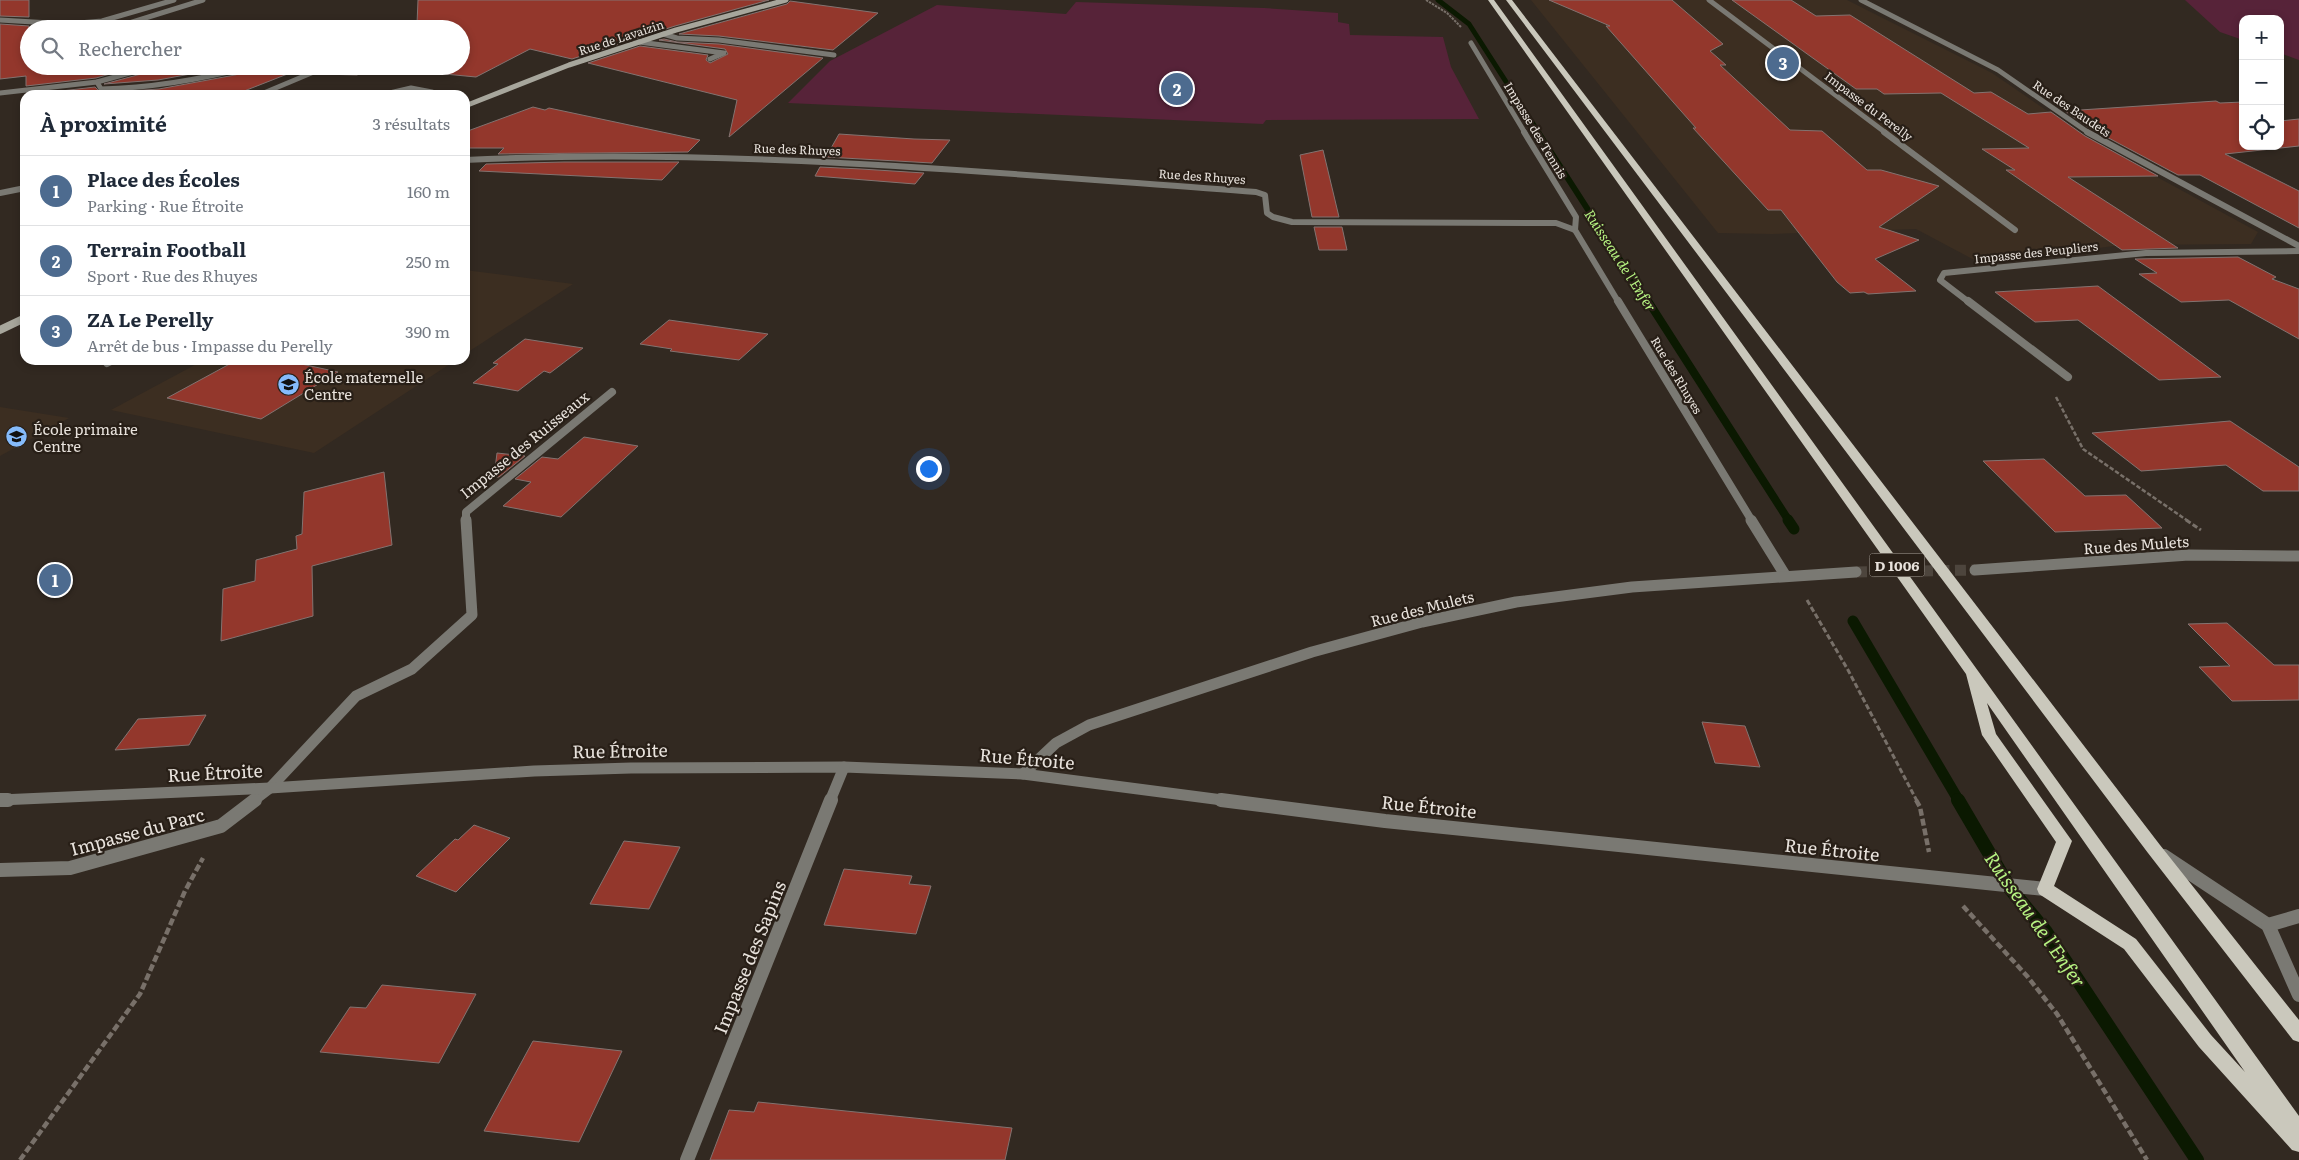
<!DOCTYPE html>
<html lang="fr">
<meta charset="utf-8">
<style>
:root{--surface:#fff;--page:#f2f2f3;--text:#1f2937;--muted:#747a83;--line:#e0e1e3;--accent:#4d6b8f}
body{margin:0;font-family:Literata,serif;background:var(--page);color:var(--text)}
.controls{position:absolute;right:15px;top:15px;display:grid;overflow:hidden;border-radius:10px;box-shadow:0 2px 8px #0003}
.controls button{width:45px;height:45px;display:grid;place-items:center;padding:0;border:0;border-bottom:1px solid var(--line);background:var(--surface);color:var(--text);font:25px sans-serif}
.you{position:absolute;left:928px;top:468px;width:18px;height:18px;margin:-12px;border:4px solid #fff;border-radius:50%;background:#1a73e8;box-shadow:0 0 0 8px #1a73e833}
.badge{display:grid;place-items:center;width:32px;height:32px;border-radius:50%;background:var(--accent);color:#fff;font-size:16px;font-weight:700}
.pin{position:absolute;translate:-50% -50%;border:2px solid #fff;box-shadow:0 1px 5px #0006}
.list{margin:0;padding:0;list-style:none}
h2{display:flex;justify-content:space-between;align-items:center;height:65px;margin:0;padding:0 20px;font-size:21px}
h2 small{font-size:16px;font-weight:400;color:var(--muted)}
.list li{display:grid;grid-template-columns:32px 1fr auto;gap:15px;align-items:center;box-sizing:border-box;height:70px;padding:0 20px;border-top:1px solid var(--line)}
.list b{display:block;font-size:19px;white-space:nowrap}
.list p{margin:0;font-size:16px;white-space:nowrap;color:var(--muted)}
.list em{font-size:16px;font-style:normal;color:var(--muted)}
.icon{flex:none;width:28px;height:28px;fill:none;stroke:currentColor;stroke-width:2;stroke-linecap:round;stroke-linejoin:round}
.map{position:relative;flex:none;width:2299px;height:1160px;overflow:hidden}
.search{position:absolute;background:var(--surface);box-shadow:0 2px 8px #0003;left:20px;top:20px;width:450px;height:55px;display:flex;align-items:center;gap:12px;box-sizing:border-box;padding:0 18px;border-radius:28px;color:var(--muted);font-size:19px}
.panel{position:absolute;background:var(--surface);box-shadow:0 2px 8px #0003;left:20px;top:90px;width:450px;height:275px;border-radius:15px}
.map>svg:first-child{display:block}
.built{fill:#3c2e21}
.green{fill:#572339}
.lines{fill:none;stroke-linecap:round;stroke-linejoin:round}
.stream-far4{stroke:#0b1901;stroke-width:5}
.stream-far3{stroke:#0b1901;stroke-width:6}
.stream-far2{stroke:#0b1901;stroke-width:8}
.stream-far1{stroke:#0b1901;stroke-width:11}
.stream{stroke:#0b1901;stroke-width:14}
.building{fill:#93372c;stroke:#837370}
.street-tunnel{stroke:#4d453d;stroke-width:11;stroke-dasharray:11 5.5;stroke-linecap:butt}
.path-far3{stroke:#787069;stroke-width:2;stroke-dasharray:2.5 1;stroke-linecap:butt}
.path-far2{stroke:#787069;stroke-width:2.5;stroke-dasharray:4.5 2;stroke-linecap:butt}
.path-far1{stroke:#787069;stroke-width:3;stroke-dasharray:5.5 2.5;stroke-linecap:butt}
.path{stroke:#787069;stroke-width:4.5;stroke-dasharray:7 3;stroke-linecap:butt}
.lane-far3{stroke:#7a7973;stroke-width:5}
.lane-far2{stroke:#7a7973;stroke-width:8}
.lane-far1{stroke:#7a7973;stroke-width:11}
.lane{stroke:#7a7973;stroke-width:14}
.street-far4{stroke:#7a7973;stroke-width:5}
.street-far3{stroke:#7a7973;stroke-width:6}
.street-far2{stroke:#7a7973;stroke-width:8}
.street-far1{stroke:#7a7973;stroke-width:11}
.street{stroke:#7a7973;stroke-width:14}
.secondary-far1{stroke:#a7a69c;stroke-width:5}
.secondary{stroke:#a7a69c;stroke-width:8}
.primary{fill:#cac8bc;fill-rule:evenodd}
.labels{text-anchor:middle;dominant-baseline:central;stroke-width:4.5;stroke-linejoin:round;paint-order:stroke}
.far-street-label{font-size:12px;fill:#e8e2dc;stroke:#281f17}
.far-water-label{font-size:14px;font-style:italic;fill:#b6f382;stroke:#281f17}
.shield{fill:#281f17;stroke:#aea8a1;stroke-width:1}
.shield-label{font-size:14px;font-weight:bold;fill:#e8e2dc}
.poi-label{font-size:15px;fill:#e8e2dc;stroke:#281f17;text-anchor:start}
.street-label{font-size:15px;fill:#e8e2dc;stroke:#281f17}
.near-street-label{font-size:18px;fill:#e8e2dc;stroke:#281f17}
.near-water-label{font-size:19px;font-style:italic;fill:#b6f382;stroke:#281f17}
</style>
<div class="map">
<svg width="2299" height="1160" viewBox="0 0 2299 1160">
<rect width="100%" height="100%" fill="#322921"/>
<g class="built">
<polygon points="1531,0 1847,0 1992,73 2091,141 2258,232 2251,244 2122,245 1980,263 1916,229 1772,234 1718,233"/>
<polygon points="465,270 573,284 465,354"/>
<polygon points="204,360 456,360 314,453 111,410"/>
<polygon points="0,407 69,418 0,456"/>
</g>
<g class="green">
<polygon points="2185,0 2299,0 2299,60 2280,53 2280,19 2243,19 2243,40 2220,32"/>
<polygon points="1076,2 1264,8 1338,13 1338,22 1349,24 1350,35 1443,37 1451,67 1479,119 1266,120 1263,124 788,103 830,61 937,5 1066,14"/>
</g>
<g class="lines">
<polyline class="stream-far4" points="1438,0 1469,24 1539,133"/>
<polyline class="stream-far3" points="1538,132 1648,303"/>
<polyline class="stream-far2" points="1648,301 1789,521"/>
<g class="stream-far1">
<polyline points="1788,520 1794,529"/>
<polyline points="1853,621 1959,801"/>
</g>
<polyline class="stream" points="1958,800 2009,887 2046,932 2197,1160"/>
</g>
<g class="building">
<polygon points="0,0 29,0 29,17 0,16"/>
<polygon points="418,0 769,0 675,26 572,59 530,49 476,77 371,67 357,75 321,74 330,70 332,66 461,66 461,29 271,29 281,25 383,27 387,24 417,24"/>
<polygon points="1549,0 1672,0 1723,44 1710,51 1726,65 1720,65 1790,130 1822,131 1867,170 1881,170 1939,186 1879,227 1919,240 1875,259 1916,291 1868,294 1864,292 1850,293 1837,282 1781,210 1768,210 1693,128 1696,128 1606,26 1610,26"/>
<polygon points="1732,0 1791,0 1816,16 1850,15 1974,93 1991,92 2028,114 2051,112 2085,136 2158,176 2068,177 2178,248 2122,250 2006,170 2015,170 1982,149 2029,148 1941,93 1884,94 1877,89 1856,89"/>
<polygon points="790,1 878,13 833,50 719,36 679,34 787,4"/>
<polygon points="0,24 29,26 29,66 138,66 96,78 26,86 26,76 0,79"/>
<polygon points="664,39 677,42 719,44 823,58 729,137 737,100 588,63 640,46 708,55 706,60 710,63 728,54 725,49 659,40"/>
<polygon points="159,66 234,66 158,80 104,84 156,70"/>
<polygon points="257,66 316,66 300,73 290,73 234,95 27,95 95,87 101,93 159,89 235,75 254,70"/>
<polygon points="2216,101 2220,103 2243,102 2243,146 2280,146 2280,121 2299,119 2299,146 2225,154 2299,191 2299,228 2200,175 2178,175 2088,127 2065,111"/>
<polygon points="533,107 545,110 549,108 700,140 688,152 498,154 504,148 465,148 465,132"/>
<polygon points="839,134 914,139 950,140 932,163 826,157"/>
<polygon points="1323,150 1339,217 1312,217 1300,155"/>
<polygon points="564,162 679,162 662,180 479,171 486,164"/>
<polygon points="820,167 861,169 924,173 915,184 815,176"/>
<polygon points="1314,227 1342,227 1347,250 1319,250"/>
<polygon points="2238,257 2276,277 2272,279 2299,289 2299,339 2229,300 2181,302 2139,274 2157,273 2135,259"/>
<polygon points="2098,286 2221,377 2159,380 2078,320 2035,322 1995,292"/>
<polygon points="669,320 768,334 739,360 670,351 672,349 640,344"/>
<polygon points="525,339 583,348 550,373 544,371 518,391 473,383 498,364 493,363"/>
<polygon points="237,360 283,360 338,372 261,419 167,398"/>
<polygon points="2230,421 2299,467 2299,491 2263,491 2226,465 2141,471 2092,433"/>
<polygon points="584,437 638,446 561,517 503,506 531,482 515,479 542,457 558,459"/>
<polygon points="497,453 525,456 499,477 494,477"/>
<polygon points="2044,459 2085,496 2126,495 2162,528 2055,532 1983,461"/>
<polygon points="384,472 392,545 312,566 313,616 221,641 223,589 255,581 256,560 297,549 296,536 302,534 304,492"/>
<polygon points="2227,623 2274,665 2299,665 2299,700 2232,701 2199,667 2230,666 2188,624"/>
<polygon points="206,715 189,745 115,750 138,719"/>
<polygon points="1702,722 1745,726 1760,767 1715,763"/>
<polygon points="474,825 510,838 456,892 416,876 455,839 458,840"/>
<polygon points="624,841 680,847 649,909 590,904"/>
<polygon points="844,869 912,876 909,884 931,886 916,934 824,925"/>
<polygon points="382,985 476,994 439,1063 320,1052 350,1007 366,1008"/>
<polygon points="533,1041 622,1051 579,1142 484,1131"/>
<polygon points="758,1102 1012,1128 1005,1160 710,1160 729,1110 754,1112"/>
</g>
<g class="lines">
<polyline class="street-tunnel" points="1856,572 1975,570"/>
<polyline class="path-far3" points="1426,0 1447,13 1461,27"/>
<polyline class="path-far2" points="2056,397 2083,449 2188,521"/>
<g class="path-far1">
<polyline points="2186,520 2201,530"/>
<polyline points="1807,600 1848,670 1917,801"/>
</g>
<g class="path">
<polyline points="1916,800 1920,807 1929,852"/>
<polyline points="1963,906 2027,976 2057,1014 2147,1160"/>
<polyline points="20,1160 140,994 185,891 203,858"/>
</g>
<g class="lane-far3">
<polyline points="663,34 677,38 719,40 834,55"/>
<polyline points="639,42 724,53 710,59"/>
</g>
<g class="lane-far2">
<polyline points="107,363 113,360"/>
<polyline points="466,521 466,512 612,392"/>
</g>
<polyline class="lane-far1" points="253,801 270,788 356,696 412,669 472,615 466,520"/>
<polyline class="lane" points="0,870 70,868 221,826 255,800"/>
<g class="street-far4">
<polyline points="1709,0 1886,133"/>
<polyline points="1861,0 1998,70 2089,133"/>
<polyline points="0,20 67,24 102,21 174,0"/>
<polyline points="110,29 203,0"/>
<polyline points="191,29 238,26 240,29"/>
<polyline points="1471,43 1525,133"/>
<path d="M97,82L101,89C153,88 203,79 253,66"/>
<polyline points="0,93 97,82 155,66"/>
<polyline points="259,95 328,66"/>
<polyline points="381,95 411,88 432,92 434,95"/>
</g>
<g class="street-far3">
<polyline points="1524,132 1576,217 1575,230"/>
<polyline points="1884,132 2015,230"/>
<polyline points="2087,132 2299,246"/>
<path d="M465,160C729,147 993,173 1256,192L1265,195L1267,213L1273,217L1292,222L1556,223L1575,230L1619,303"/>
<polyline points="0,193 25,188"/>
<polyline points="1970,303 1940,280 1944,273 2146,253 2299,251"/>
</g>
<g class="street-far2">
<polyline points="1618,301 1752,521"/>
<polyline points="1968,301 2068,377"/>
</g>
<g class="street-far1">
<polyline points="1751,520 1785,575"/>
<polyline points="1975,570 2189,555 2299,556"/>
<polyline points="1023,774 1056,743 1089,725 1312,652 1422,622 1516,602 1632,587 1856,572"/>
<polyline points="0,800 270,788 534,771 631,768 844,767 1023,774 1230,801"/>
<polyline points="830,801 844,767"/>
</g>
<g class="street">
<polyline points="0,800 8,800"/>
<polyline points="1221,800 1385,821 2045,889"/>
<polyline points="2164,856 2268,925 2299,995"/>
<polyline points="2268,925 2299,916"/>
<polyline points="687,1160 831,800"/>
</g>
<polyline class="secondary-far1" points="465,106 569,65 676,30 786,0"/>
<polyline class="secondary" points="0,330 25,318"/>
<g class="primary">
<path d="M1488,0H1494L2299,1116V1152L2292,1150L2199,1047L2124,949L2039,894L2037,889L2056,842L1982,735L1966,674ZM1987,703L2245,1072L2211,1035L2136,939L2054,886L2072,841L1996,734Z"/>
<polygon points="1506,0 1512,0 2160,845 2299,1020 2299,1042 2293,1040 2148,853"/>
</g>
</g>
<defs>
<symbol id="school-disc" viewBox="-11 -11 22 22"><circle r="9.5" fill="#85bbfb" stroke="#281f17"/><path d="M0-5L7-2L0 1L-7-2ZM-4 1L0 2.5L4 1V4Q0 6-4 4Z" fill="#111"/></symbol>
</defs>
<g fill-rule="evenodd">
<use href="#school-disc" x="276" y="372" width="25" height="25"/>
<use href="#school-disc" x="4" y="424" width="25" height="25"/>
</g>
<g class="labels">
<g class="far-street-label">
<text transform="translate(621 37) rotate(-18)">Rue de Lavaizin</text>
<text transform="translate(1869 106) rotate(37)">Impasse du Perelly</text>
<text transform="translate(2072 108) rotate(34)">Rue des Baudets</text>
<text transform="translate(1536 130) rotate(59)">Impasse des Tennis</text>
<text transform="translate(797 149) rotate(2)">Rue des Rhuyes</text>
<text transform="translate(1202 176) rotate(4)">Rue des Rhuyes</text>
<text transform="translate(2036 252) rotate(-6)">Impasse des Peupliers</text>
<text transform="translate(1677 375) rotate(59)">Rue des Rhuyes</text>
</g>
<g class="far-water-label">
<text transform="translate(1621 260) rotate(57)">Ruisseau de l'Enfer</text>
</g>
<rect class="shield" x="1869.5" y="553.5" width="55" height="23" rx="4"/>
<g class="shield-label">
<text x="1897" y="565">D 1006</text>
</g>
<g class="poi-label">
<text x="304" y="376">École maternelle<tspan x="304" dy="17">Centre</tspan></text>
<text x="33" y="428">École primaire<tspan x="33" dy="17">Centre</tspan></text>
</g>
<g class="street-label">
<text transform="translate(524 444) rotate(-39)">Impasse des Ruisseaux</text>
<text transform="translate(2136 544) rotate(-4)">Rue des Mulets</text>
<text transform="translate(1422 608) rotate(-14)">Rue des Mulets</text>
</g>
<g class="near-street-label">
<text transform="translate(620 750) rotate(-1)">Rue Étroite</text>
<text transform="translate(1027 758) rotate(5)">Rue Étroite</text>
<text transform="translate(215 772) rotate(-3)">Rue Étroite</text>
<text transform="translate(1429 806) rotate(6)">Rue Étroite</text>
<text transform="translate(137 831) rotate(-15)">Impasse du Parc</text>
<text transform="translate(1832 849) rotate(6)">Rue Étroite</text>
<text transform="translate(749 957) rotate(-68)">Impasse des Sapins</text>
</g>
<g class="near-water-label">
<text transform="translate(2036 919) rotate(55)">Ruisseau de l'Enfer</text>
</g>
</g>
</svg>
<div class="controls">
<button>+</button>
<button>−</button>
<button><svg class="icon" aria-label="locate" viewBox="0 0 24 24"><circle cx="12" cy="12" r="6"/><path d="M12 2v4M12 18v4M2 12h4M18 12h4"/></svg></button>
</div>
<div class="you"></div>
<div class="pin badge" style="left:55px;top:580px">1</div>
<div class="pin badge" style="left:1177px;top:89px">2</div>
<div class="pin badge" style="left:1783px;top:63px">3</div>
<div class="search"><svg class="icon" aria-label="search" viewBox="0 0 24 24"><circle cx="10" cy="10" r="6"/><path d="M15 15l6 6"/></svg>Rechercher</div>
<section class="panel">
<h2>À proximité<small>3 résultats</small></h2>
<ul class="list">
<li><span class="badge">1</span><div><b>Place des Écoles</b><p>Parking · Rue Étroite</p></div><em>160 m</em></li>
<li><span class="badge">2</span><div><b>Terrain Football</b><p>Sport · Rue des Rhuyes</p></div><em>250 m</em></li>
<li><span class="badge">3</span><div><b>ZA Le Perelly</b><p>Arrêt de bus · Impasse du Perelly</p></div><em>390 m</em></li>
</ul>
</section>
</div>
